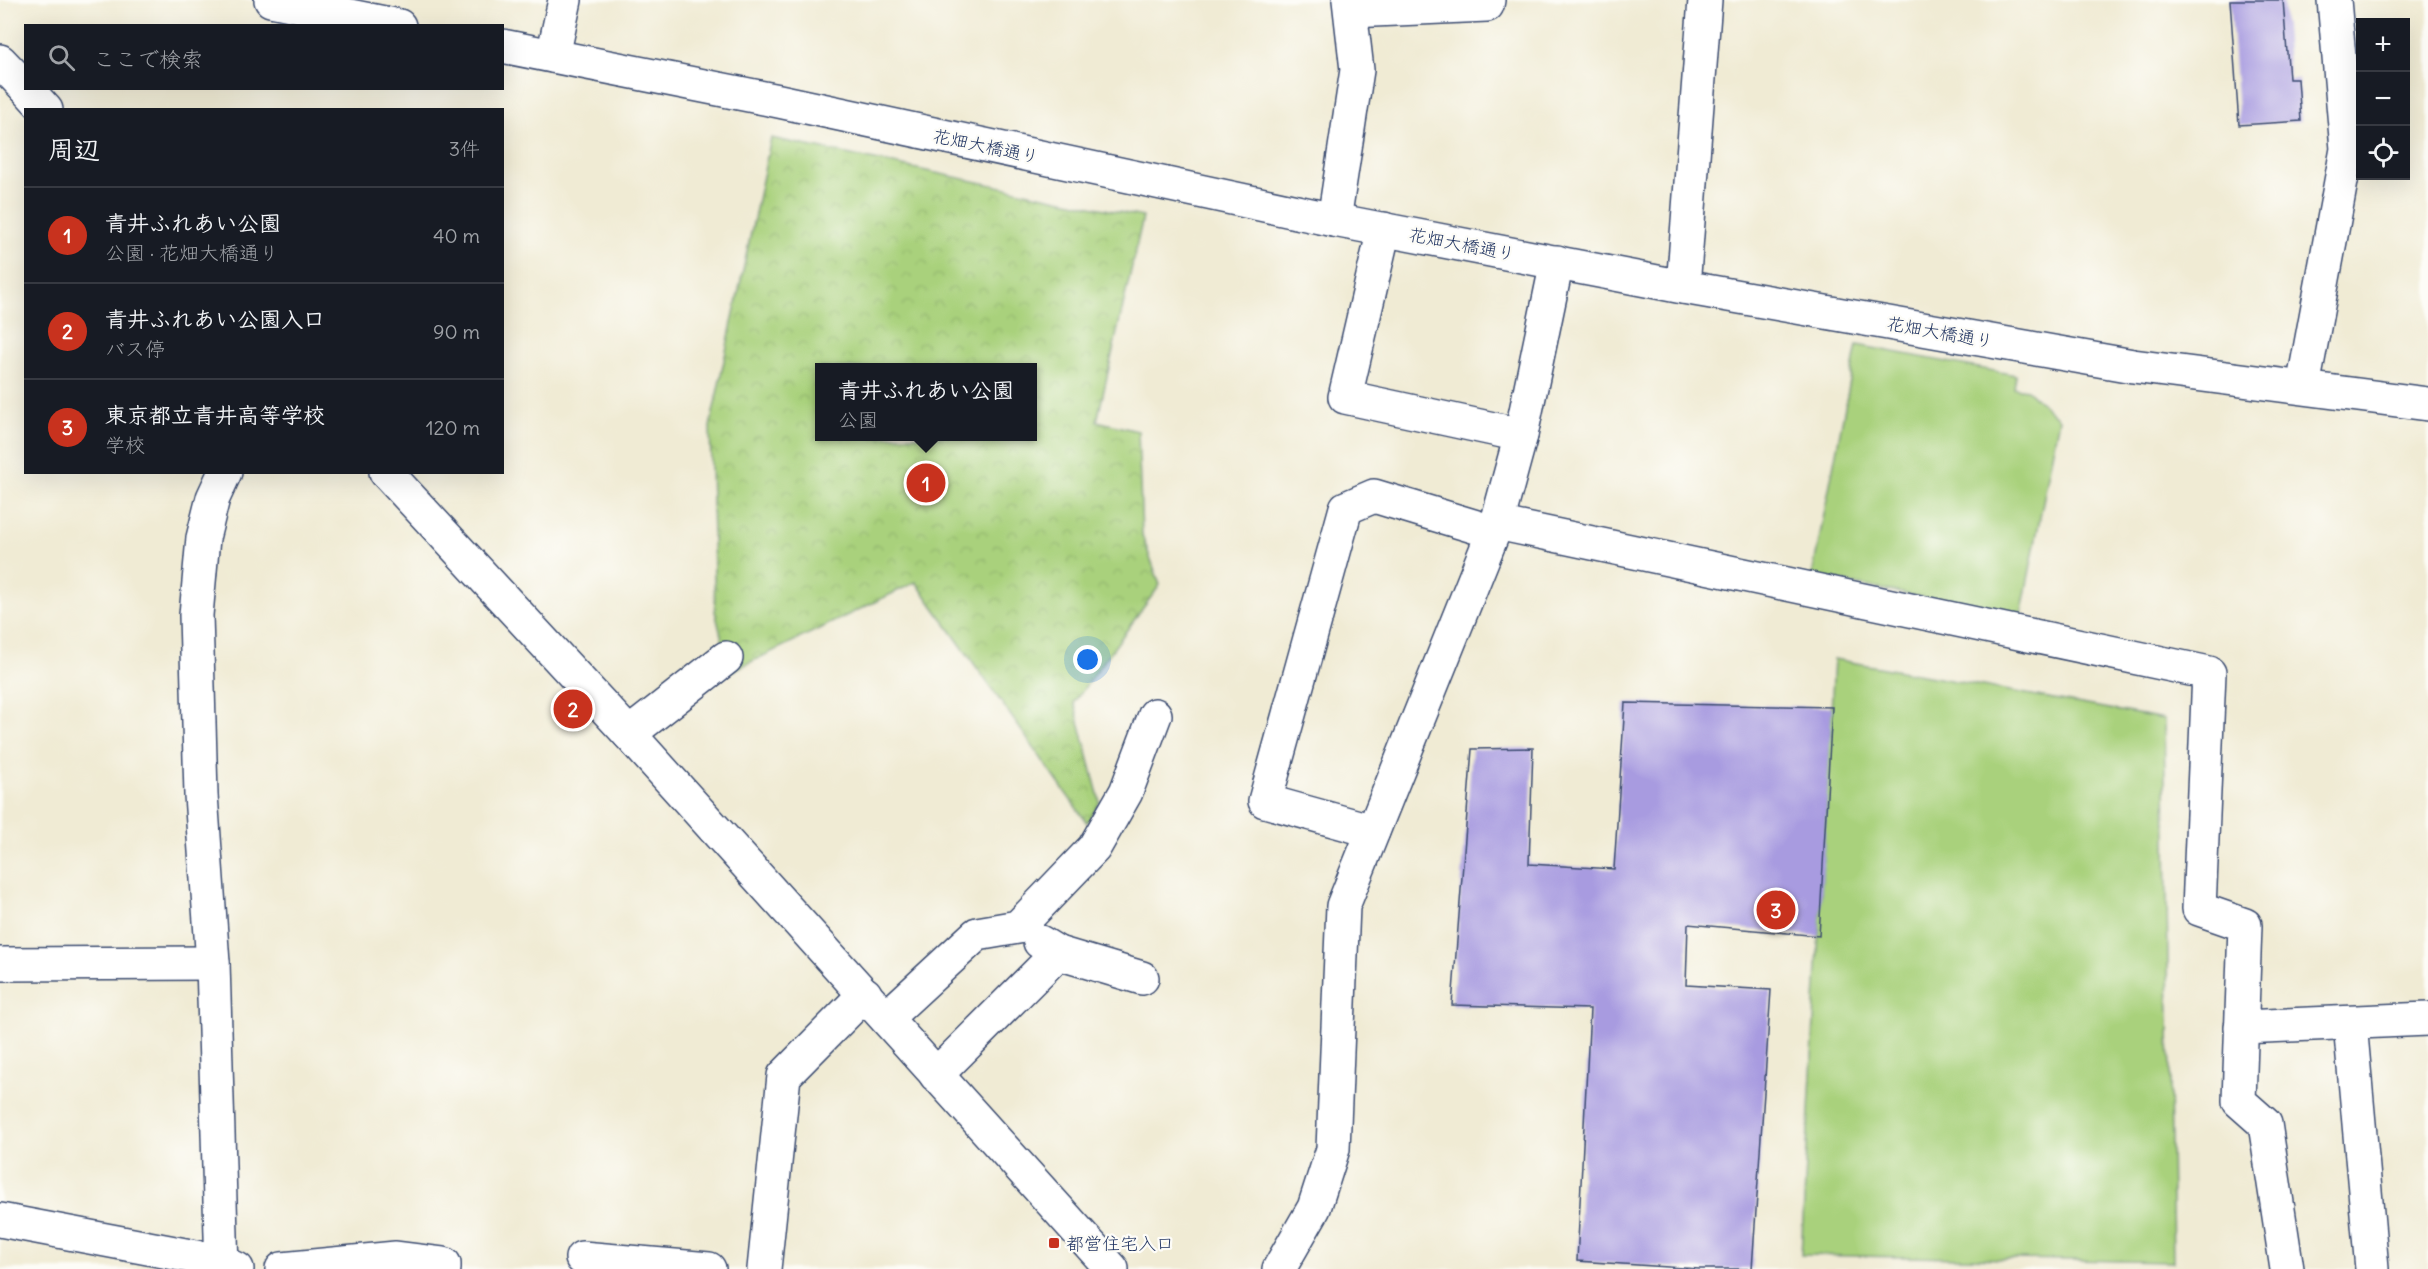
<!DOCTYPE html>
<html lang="ja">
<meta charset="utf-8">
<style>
:root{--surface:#171b24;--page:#20242c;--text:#f1f3f6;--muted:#9ea1a6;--line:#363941;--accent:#c8321e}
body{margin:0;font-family:Delius,"Klee One",sans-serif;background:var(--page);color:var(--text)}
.controls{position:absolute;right:18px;top:18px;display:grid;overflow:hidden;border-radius:0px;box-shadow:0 6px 24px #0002}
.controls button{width:54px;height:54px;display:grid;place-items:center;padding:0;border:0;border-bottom:2px solid var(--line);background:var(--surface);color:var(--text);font:30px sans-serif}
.you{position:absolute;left:1088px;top:660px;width:21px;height:21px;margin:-15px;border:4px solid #fff;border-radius:50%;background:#1a73e8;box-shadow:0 0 0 9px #1a73e833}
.badge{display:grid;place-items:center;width:39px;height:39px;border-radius:50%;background:var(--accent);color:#fff;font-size:20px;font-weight:700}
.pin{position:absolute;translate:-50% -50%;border:3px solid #fff;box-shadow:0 2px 6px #0006}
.popup{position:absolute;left:815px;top:363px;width:222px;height:78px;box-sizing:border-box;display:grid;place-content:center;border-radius:0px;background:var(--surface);filter:drop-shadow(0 2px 4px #0005);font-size:20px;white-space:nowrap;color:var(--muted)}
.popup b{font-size:22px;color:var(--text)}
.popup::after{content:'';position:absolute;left:50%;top:100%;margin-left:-12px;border:12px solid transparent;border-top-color:var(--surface)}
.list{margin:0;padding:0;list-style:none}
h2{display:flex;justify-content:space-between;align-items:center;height:78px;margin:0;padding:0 24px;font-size:26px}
h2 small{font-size:20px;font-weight:400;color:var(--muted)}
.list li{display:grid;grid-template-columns:39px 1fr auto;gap:18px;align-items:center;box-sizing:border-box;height:96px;padding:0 24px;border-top:2px solid var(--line)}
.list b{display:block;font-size:22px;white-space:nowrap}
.list p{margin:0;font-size:20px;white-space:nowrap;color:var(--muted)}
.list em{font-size:20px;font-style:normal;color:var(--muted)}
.icon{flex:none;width:33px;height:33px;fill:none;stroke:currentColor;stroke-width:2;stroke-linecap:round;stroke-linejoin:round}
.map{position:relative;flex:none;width:2428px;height:1269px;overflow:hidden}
.search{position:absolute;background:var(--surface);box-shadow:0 6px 24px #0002;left:24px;top:24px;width:480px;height:66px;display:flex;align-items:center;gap:15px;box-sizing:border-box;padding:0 21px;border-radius:0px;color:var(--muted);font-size:22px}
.panel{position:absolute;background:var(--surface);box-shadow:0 6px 24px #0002;left:24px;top:108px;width:480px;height:366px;border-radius:0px}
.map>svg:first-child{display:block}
.park{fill:url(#park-crowns);stroke:#62806d;stroke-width:1.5;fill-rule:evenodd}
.garden{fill:#a9d17c;stroke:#62806d;stroke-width:1.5}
.building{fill:#a89be0}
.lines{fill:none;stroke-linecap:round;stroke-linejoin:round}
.minor-casing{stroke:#3b4b70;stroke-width:36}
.minor{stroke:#fff;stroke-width:33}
.poi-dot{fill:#c8321e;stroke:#fdfcf7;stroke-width:2}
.labels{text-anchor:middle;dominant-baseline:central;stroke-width:4.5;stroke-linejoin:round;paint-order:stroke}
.street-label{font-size:18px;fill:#1b2f5e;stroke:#fdfcf7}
.poi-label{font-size:18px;fill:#1b2f5e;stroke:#fdfcf7;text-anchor:start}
</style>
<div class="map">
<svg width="2428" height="1269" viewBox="0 0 2428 1269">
<defs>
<pattern id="park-crowns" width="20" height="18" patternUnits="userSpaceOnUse" patternTransform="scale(1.5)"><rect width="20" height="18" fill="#a9d17c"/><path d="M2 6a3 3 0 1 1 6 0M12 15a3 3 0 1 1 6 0" fill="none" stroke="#91b46e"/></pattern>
</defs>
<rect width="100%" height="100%" fill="#fdfcf7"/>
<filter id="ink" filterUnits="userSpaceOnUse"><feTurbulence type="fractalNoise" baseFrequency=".0167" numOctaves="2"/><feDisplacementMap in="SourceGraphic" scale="12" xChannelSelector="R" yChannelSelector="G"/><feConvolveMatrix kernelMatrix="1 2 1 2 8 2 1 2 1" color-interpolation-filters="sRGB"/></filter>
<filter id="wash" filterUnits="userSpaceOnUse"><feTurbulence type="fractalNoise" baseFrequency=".008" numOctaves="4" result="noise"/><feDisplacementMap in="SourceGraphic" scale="24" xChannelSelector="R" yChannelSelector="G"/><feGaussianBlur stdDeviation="1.35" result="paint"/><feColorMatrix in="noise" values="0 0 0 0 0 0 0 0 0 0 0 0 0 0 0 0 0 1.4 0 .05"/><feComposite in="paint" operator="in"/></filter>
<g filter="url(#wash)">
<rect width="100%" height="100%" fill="#f0ebd4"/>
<path class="park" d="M771,138L1143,217L1097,421L1138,431L1142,535L1160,585L1074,702L1100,802L1087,823L916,582L730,672L715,611L710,427ZM820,368H1032V436H820Z"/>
<g class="garden">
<polygon points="1857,345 2016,375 2014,388 2027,390 2059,419 2021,616 1812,576"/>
<polygon points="1834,659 2164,719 2173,1262 1801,1255"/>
</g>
<g id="blocks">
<g class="building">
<polygon points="2230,0 2283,0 2289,79 2298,79 2301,121 2239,125"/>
<polygon points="1625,703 1832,707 1819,936 1688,924 1686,985 1771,990 1752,1269 1699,1269 1577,1261 1590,1009 1452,1005 1472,749 1533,748 1529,864 1614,869"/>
</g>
</g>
</g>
<g filter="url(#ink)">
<use href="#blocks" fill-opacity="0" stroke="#3b4b70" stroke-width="1.5"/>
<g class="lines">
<defs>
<g id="minor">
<polyline points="271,0 399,26"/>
<polyline points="1351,11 1487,5 1488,0"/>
<polyline points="502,46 779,101 1334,220 1683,287 2133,366 2428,404"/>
<polyline points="553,56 565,0"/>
<polyline points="0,61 26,88"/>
<polyline points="26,88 46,110"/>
<polyline points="1334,220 1357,70 1349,0"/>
<polyline points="1384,229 1345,397 1521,435"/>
<polyline points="1683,287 1705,0"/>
<polyline points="2303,387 2347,149 2334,0"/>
<polyline points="386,472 629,734 1112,1269"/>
<polyline points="1497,523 2209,673 2199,909 2245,925 2239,1101 2265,1124 2287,1269"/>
<polyline points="629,734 726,658"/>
<polyline points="1373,831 1265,801 1346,508 1374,496 1493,532"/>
<polyline points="1040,942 1058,953 1142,978"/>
<polyline points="0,964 213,963"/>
<polyline points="886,1018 977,934 1018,927 1094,848 1126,792 1155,715"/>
<polyline points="2350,1023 2372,1269"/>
<polyline points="2241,1027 2428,1019"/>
<polyline points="936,1075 1058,953"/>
<polyline points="0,1220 222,1262 237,1269"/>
<polyline points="582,1258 709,1269"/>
<polyline points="222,1269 213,963 201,795 196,615 203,538 213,498 225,472"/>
<polyline points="282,1269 396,1258 444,1264 444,1269"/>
<polyline points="764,1269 784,1076 865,994"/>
<polyline points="1279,1269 1314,1208 1333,1149 1343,906 1497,523 1521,435 1557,262"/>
</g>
</defs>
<use href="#minor" class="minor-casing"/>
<use href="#minor" class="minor"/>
</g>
</g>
<rect class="poi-dot" x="1048" y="1237" width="12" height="12" rx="3"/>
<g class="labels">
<g class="street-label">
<text transform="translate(986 146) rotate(12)">花畑大橋通り</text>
<text transform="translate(1462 244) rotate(11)">花畑大橋通り</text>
<text transform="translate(1940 332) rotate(10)">花畑大橋通り</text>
</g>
<g class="poi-label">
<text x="1066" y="1243">都営住宅入口</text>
</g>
</g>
</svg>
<div class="controls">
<button>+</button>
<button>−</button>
<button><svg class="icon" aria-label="locate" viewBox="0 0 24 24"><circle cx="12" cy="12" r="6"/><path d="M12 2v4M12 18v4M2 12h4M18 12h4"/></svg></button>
</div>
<div class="you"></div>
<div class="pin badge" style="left:926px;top:483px">1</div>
<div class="popup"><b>青井ふれあい公園</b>公園</div>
<div class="pin badge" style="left:573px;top:709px">2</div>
<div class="pin badge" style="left:1776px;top:910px">3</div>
<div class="search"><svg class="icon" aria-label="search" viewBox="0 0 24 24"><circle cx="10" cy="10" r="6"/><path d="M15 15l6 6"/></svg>ここで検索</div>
<section class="panel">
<h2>周辺<small>3件</small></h2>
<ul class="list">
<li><span class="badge">1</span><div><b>青井ふれあい公園</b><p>公園 · 花畑大橋通り</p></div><em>40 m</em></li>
<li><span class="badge">2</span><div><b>青井ふれあい公園入口</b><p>バス停</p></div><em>90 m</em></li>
<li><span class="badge">3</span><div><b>東京都立青井高等学校</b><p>学校</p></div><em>120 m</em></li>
</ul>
</section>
</div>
